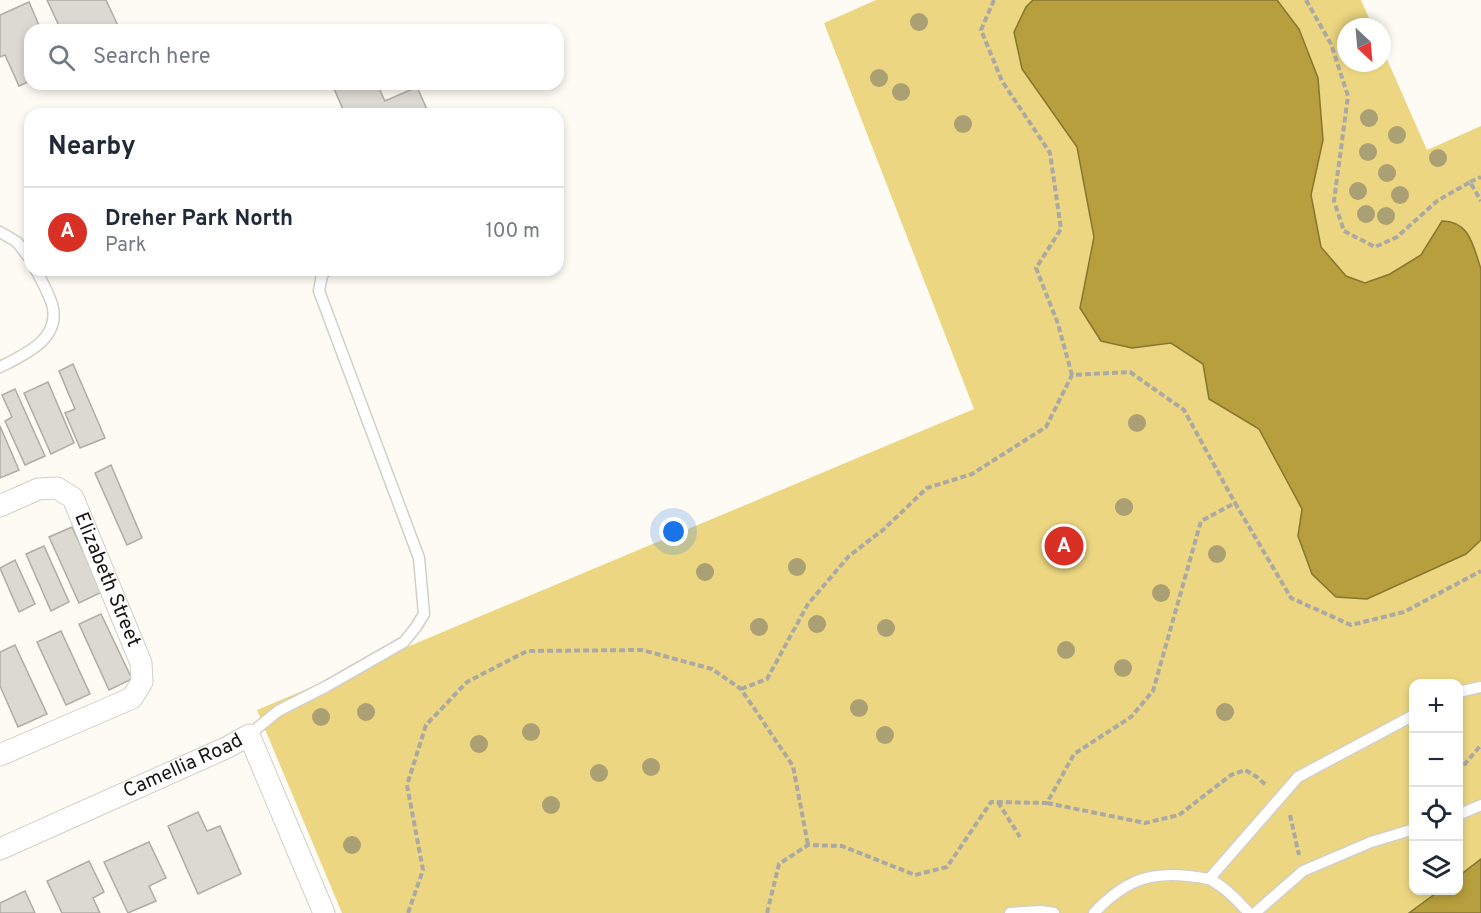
<!DOCTYPE html>
<meta charset="utf-8">
<style>
:root{--surface:#fff;--page:#f2f2f3;--text:#1f2937;--muted:#747a83;--line:#e0e1e3;--accent:#d93025}
body{margin:0;font-family:Overpass,sans-serif;background:var(--page);color:var(--text)}
.controls{position:absolute;right:18px;bottom:18px;display:grid;overflow:hidden;border-radius:12px;box-shadow:0 3px 9px #0003}
.controls button{width:54px;height:54px;display:grid;place-items:center;padding:0;border:0;border-bottom:2px solid var(--line);background:var(--surface);color:var(--text);font:30px sans-serif}
.compass{position:absolute;left:1337px;top:18px;width:54px;height:54px;border-radius:50%;background:var(--surface);box-shadow:0 3px 9px #0003;rotate:154deg}
.you{position:absolute;left:674px;top:532px;width:21px;height:21px;margin:-15px;border:4px solid #fff;border-radius:50%;background:#1a73e8;box-shadow:0 0 0 9px #1a73e833}
.badge{display:grid;place-items:center;width:39px;height:39px;border-radius:50%;background:var(--accent);color:#fff;font-size:20px;font-weight:700}
.pin{position:absolute;translate:-50% -50%;border:3px solid #fff;box-shadow:0 2px 6px #0006}
.list{margin:0;padding:0;list-style:none}
h2{display:flex;justify-content:space-between;align-items:center;height:78px;margin:0;padding:0 24px;font-size:26px}
h2 small{font-size:20px;font-weight:400;color:var(--muted)}
.list li{display:grid;grid-template-columns:39px 1fr auto;gap:18px;align-items:center;box-sizing:border-box;height:90px;padding:0 24px;border-top:2px solid var(--line)}
.list b{display:block;font-size:22px;white-space:nowrap}
.list p{margin:0;font-size:20px;white-space:nowrap;color:var(--muted)}
.list em{font-size:20px;font-style:normal;color:var(--muted)}
.icon{flex:none;width:33px;height:33px;fill:none;stroke:currentColor;stroke-width:2;stroke-linecap:round;stroke-linejoin:round}
.map{position:relative;flex:none;width:1481px;height:913px;overflow:hidden}
.search{position:absolute;background:var(--surface);box-shadow:0 3px 9px #0003;left:24px;top:24px;width:540px;height:66px;display:flex;align-items:center;gap:15px;box-sizing:border-box;padding:0 21px;border-radius:18px;color:var(--muted);font-size:22px}
.panel{position:absolute;background:var(--surface);box-shadow:0 3px 9px #0003;left:24px;top:108px;width:540px;height:168px;border-radius:18px}
.map>svg:first-child{display:block}
.green{fill:#ecd681;fill-rule:evenodd}
.water{fill:#b69f3c;stroke:#867630;stroke-width:1.5}
.building{fill:#dbd9d2;stroke:#aeaca5;stroke-width:1.5}
.lines{fill:none;stroke-linecap:round;stroke-linejoin:round}
.service-casing{stroke:#d1cfc8;stroke-width:13}
.minor-casing{stroke:#d1cfc8;stroke-width:23}
.path{stroke:#aba9a3;stroke-width:4;stroke-dasharray:6 3;stroke-linecap:butt}
.service{stroke:#fff;stroke-width:10}
.minor{stroke:#fff;stroke-width:21}
.tree{fill:#aaa073}
.labels{text-anchor:middle;dominant-baseline:central;stroke-width:4.5;stroke-linejoin:round;paint-order:stroke}
.street-label{font-size:20px;fill:#171614;stroke:#fff}
</style>
<div class="map">
<svg width="1481" height="913" viewBox="0 0 1481 913">
<rect width="100%" height="100%" fill="#fdfbf3"/>
<path class="green" d="M876,0H1361L1373,27H1346V63H1382V48L1427,150L1481,126V913H342L257,710L974,409L824,23ZM1414,684H1458V890H1414Z"/>
<g class="water">
<path d="M1033,0H1277L1299,29L1318,78L1323,140L1311,195L1321,247L1346,276L1365,283L1390,274L1421,255L1442,221C1470,221 1473,246 1481,269V540L1466,554L1367,599L1336,597L1312,574L1298,536L1302,509L1259,429L1209,399L1203,364L1171,343L1132,348L1101,341L1080,308L1094,237L1077,147L1022,69L1014,32L1026,7Z"/>
<polygon points="1481,859 1481,913 1409,913 1439,891 1458,890 1459,876"/>
</g>
<g class="building">
<polygon points="47,0 106,0 120,30 61,30"/>
<polygon points="29,2 41,30 30,30 30,81 19,86 5,55 0,57 0,15"/>
<polygon points="332,84 377,84 385,101 417,87 429,114 345,114"/>
<polygon points="73,364 105,438 80,448 65,413 75,409 59,371"/>
<polygon points="48,382 74,443 51,454 24,393"/>
<polygon points="15,389 45,456 25,465 5,421 12,417 2,395"/>
<polygon points="0,426 19,470 0,478"/>
<polygon points="111,465 142,538 127,545 95,473"/>
<polygon points="72,527 102,592 79,603 49,537"/>
<polygon points="44,546 69,602 51,611 26,554"/>
<polygon points="15,560 35,604 19,612 0,568"/>
<polygon points="101,614 132,679 109,690 79,624"/>
<polygon points="61,631 90,694 66,705 37,642"/>
<polygon points="15,645 47,714 18,727 0,686 0,652"/>
<polygon points="198,812 207,831 220,826 241,874 198,894 168,826"/>
<polygon points="149,842 166,878 149,886 156,901 128,913 104,862"/>
<polygon points="89,861 104,892 93,898 100,913 62,913 47,881"/>
<polygon points="25,891 35,913 0,913 0,903"/>
</g>
<g class="lines">
<defs>
<g id="service">
<polyline points="0,232 17,242 30,259"/>
<path d="M0,367C24,355 62,339 52,304C48,292 42,281 36,270"/>
<polyline points="1458,692 1481,687"/>
<polyline points="249,735 278,711 327,686 404,642 416,627 424,614 419,558 319,291 322,275 327,270"/>
<polyline points="1458,815 1481,805"/>
<polyline points="1209,879 1298,777 1414,715"/>
<polyline points="1010,913 1041,911 1054,913"/>
<path d="M1094,913C1122,883 1147,871 1188,876C1195,877 1204,877 1211,880C1226,888 1238,901 1249,913"/>
<polyline points="1255,913 1303,871 1371,842 1414,829"/>
</g>
<g id="minor">
<path id="s1" d="M0,506L38,489L57,488L73,498L141,663L142,682L132,698L0,755"/>
<path id="s2" d="M0,849L228,747L249,735L324,913"/>
</g>
</defs>
<use href="#service" class="service-casing"/>
<use href="#minor" class="minor-casing"/>
<g class="path">
<polyline points="994,0 981,30 1002,81 1050,153 1061,229 1036,268 1058,324 1072,375"/>
<polyline points="1306,0 1331,44 1348,96 1334,201 1344,231 1375,247 1397,237 1437,201 1470,182 1481,201"/>
<polyline points="1470,182 1481,177"/>
<polyline points="741,689 767,679 808,604 849,556 884,529 927,488 972,474 1046,427 1072,375 1130,372 1184,410 1235,503"/>
<polyline points="1458,772 1481,745"/>
<polyline points="998,802 1020,837"/>
<polyline points="1047,803 1145,823 1179,815 1231,775 1245,770 1257,777 1267,786"/>
<polyline points="1290,815 1299,855"/>
<polyline points="408,913 423,870 407,785 426,725 467,682 527,651 642,650 712,669 741,689 793,766 808,845"/>
<polyline points="767,913 779,864 808,845 842,846 915,875 947,867 991,802 1047,803 1074,754 1131,717 1153,691 1201,521 1235,503 1291,598 1351,625 1404,612 1481,571"/>
</g>
<use href="#service" class="service"/>
<use href="#minor" class="minor"/>
</g>
<g class="tree">
<circle cx="919" cy="22" r="9"/>
<circle cx="879" cy="78" r="9"/>
<circle cx="901" cy="92" r="9"/>
<circle cx="1369" cy="118" r="9"/>
<circle cx="963" cy="124" r="9"/>
<circle cx="1397" cy="135" r="9"/>
<circle cx="1368" cy="152" r="9"/>
<circle cx="1438" cy="158" r="9"/>
<circle cx="1387" cy="173" r="9"/>
<circle cx="1358" cy="191" r="9"/>
<circle cx="1400" cy="195" r="9"/>
<circle cx="1366" cy="214" r="9"/>
<circle cx="1386" cy="216" r="9"/>
<circle cx="1137" cy="423" r="9"/>
<circle cx="1124" cy="507" r="9"/>
<circle cx="1217" cy="554" r="9"/>
<circle cx="797" cy="567" r="9"/>
<circle cx="705" cy="572" r="9"/>
<circle cx="1161" cy="593" r="9"/>
<circle cx="817" cy="624" r="9"/>
<circle cx="759" cy="627" r="9"/>
<circle cx="886" cy="628" r="9"/>
<circle cx="1066" cy="650" r="9"/>
<circle cx="1123" cy="668" r="9"/>
<circle cx="859" cy="708" r="9"/>
<circle cx="366" cy="712" r="9"/>
<circle cx="1225" cy="712" r="9"/>
<circle cx="321" cy="717" r="9"/>
<circle cx="531" cy="732" r="9"/>
<circle cx="885" cy="735" r="9"/>
<circle cx="479" cy="744" r="9"/>
<circle cx="651" cy="767" r="9"/>
<circle cx="599" cy="773" r="9"/>
<circle cx="551" cy="805" r="9"/>
<circle cx="352" cy="845" r="9"/>
</g>
<g class="labels">
<g class="street-label">
<text stroke="none"><textPath href="#s1" startOffset="168">Elizabeth Street</textPath></text>
<text stroke="none"><textPath href="#s2" startOffset="201">Camellia Road</textPath></text>
</g>
</g>
</svg>
<div class="controls">
<button>+</button>
<button>−</button>
<button><svg class="icon" aria-label="locate" viewBox="0 0 24 24"><circle cx="12" cy="12" r="6"/><path d="M12 2v4M12 18v4M2 12h4M18 12h4"/></svg></button>
<button><svg class="icon" aria-label="layers" viewBox="0 0 24 24"><path d="M12 4l9 5-9 5-9-5zM3 14l9 5 9-5"/></svg></button>
</div>
<svg class="compass" viewBox="-18 -18 36 36"><path d="M0-13l5 13h-10z" fill="#e53935"/><path d="M0 13l5-13h-10z" fill="#747a83"/></svg>
<div class="you"></div>
<div class="pin badge" style="left:1064px;top:546px">A</div>
<div class="search"><svg class="icon" aria-label="search" viewBox="0 0 24 24"><circle cx="10" cy="10" r="6"/><path d="M15 15l6 6"/></svg>Search here</div>
<section class="panel">
<h2>Nearby<small></small></h2>
<ul class="list">
<li><span class="badge">A</span><div><b>Dreher Park North</b><p>Park</p></div><em>100 m</em></li>
</ul>
</section>
</div>
